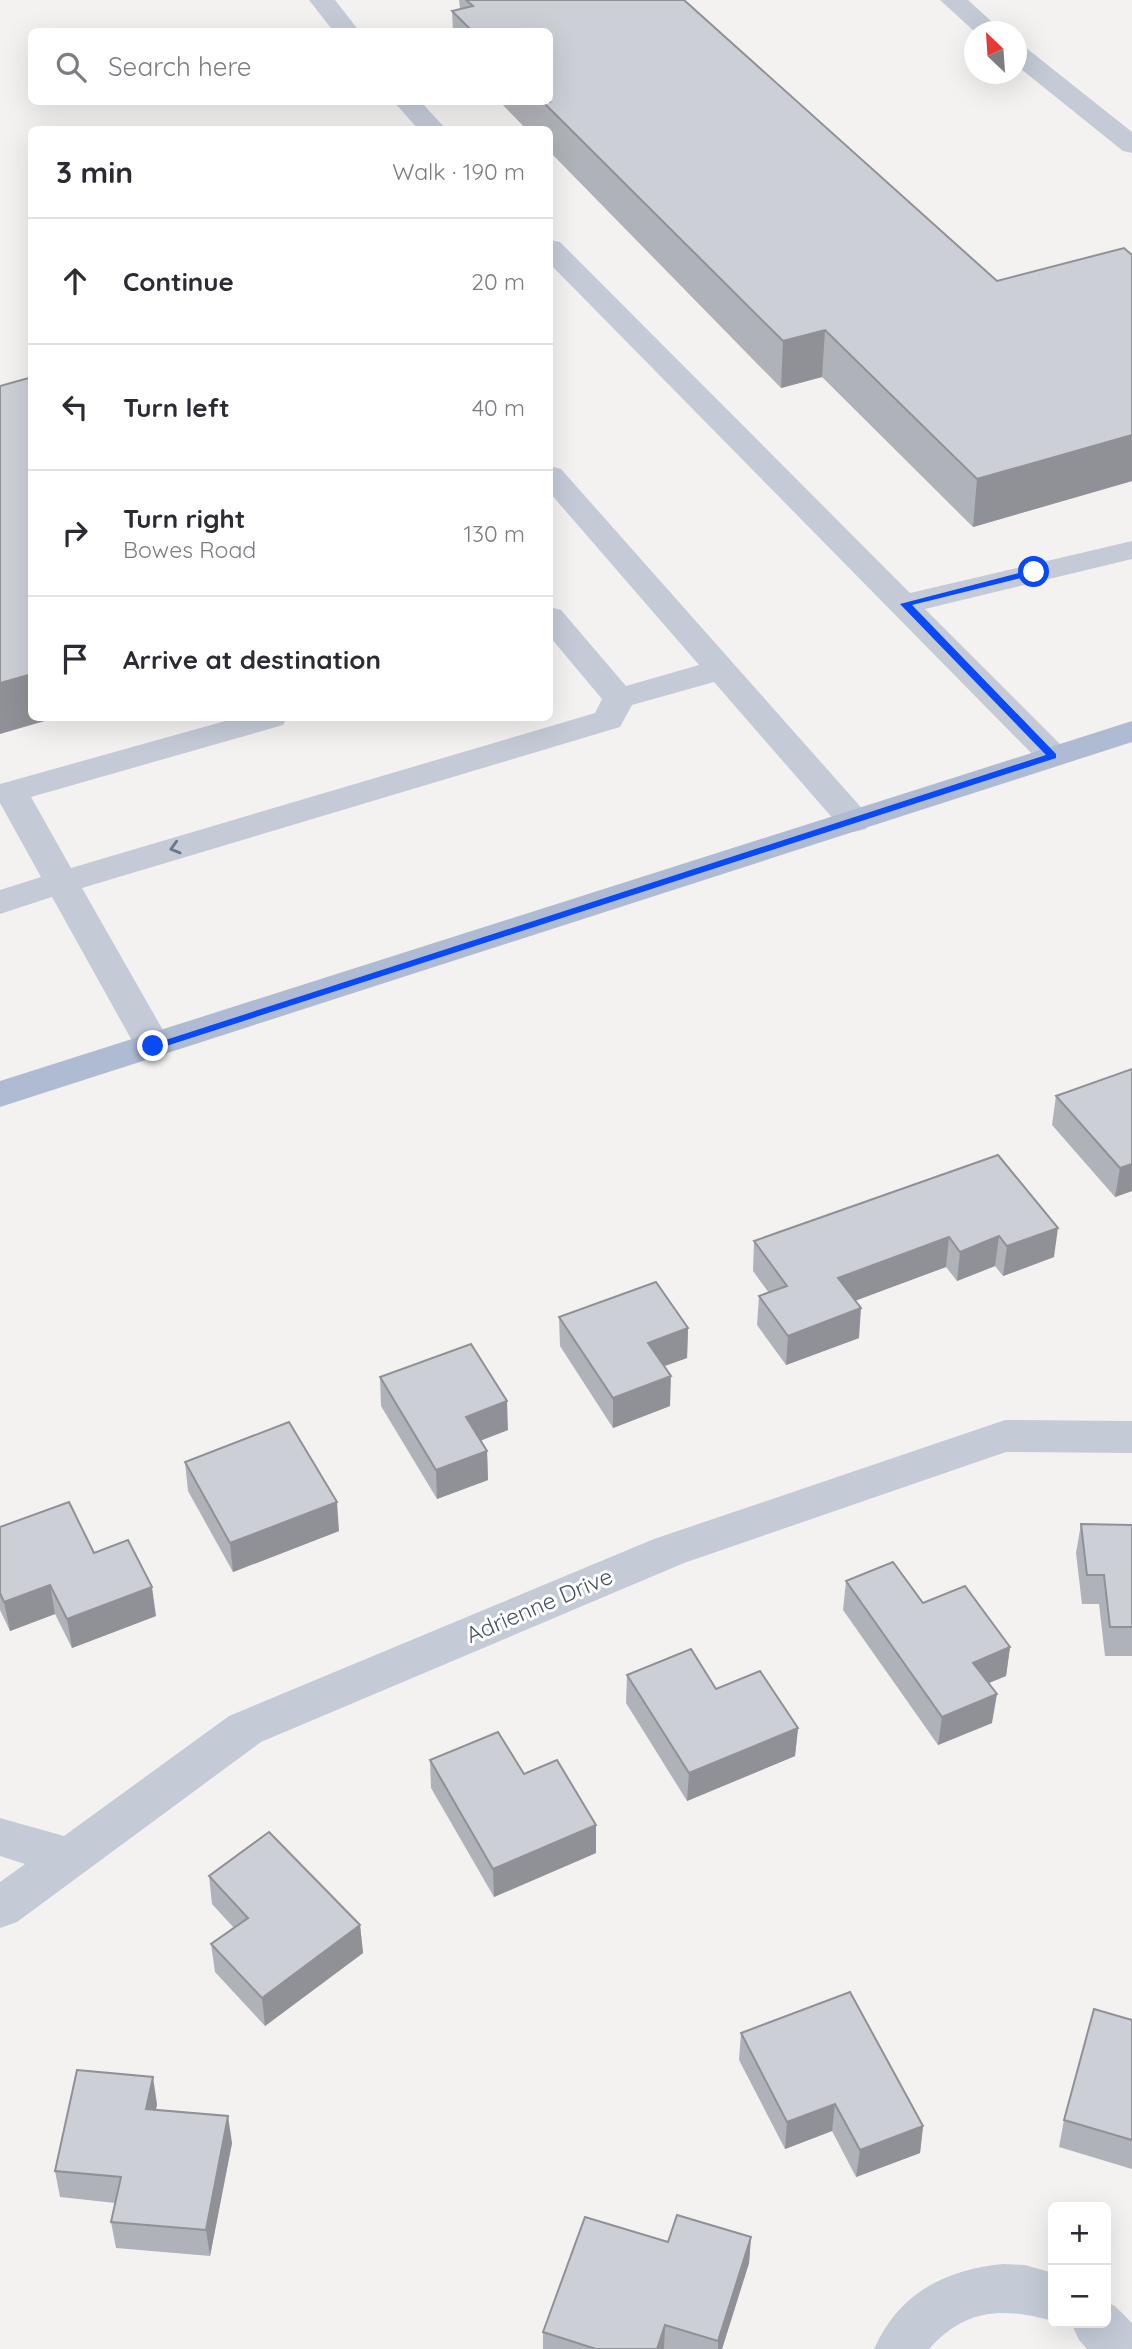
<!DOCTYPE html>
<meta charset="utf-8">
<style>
:root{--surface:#fff;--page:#f2f2f3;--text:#2b2b33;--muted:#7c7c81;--line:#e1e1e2}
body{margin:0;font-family:Quicksand,sans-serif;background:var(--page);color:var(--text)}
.controls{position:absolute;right:21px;bottom:21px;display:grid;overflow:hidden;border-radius:10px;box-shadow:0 7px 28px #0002}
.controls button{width:63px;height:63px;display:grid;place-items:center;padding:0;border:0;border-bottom:2px solid var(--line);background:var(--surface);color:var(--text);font:35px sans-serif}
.compass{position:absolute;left:964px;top:21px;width:63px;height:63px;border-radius:50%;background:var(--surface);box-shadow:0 7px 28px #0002;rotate:335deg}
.stop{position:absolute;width:21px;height:21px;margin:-16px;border:5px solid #094af6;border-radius:50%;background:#fff}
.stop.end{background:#094af6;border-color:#fff;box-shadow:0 2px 7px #0008}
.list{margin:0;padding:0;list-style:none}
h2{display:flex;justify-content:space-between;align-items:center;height:91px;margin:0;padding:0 28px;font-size:30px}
h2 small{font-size:23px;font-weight:400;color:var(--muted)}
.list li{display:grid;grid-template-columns:46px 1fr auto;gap:21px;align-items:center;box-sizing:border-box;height:126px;padding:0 28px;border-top:2px solid var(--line)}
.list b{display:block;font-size:26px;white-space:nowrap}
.list p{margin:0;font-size:23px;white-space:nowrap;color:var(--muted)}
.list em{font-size:23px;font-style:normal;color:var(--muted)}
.icon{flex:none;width:38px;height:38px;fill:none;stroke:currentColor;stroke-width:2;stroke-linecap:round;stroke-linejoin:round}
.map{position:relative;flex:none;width:1132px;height:2349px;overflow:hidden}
.search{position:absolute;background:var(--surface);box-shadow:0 7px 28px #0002;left:28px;top:28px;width:525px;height:77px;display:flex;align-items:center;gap:18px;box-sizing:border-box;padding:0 24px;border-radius:10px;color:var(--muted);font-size:26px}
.panel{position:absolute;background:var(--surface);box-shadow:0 7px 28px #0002;left:28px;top:126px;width:525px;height:595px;border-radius:10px}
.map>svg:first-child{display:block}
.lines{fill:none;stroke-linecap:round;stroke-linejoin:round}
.minor{fill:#c4cbd7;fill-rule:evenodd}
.major{fill:#afbbd2;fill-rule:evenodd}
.wall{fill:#b0b2b9}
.shaded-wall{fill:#909196}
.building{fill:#cdcfd7;stroke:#909196;stroke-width:2}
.oneway{stroke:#6c7684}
.route{fill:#094af6}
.labels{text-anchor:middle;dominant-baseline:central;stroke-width:6;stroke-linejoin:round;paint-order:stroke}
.street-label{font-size:23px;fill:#475161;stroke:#fff}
</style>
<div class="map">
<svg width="1132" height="2349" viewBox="0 0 1132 2349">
<rect width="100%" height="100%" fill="#f4f2f1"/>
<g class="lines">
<g class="minor">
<polygon points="309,0 335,0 360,32 334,32"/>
<polygon points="940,0 968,0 1003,32 975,32"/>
<polygon points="1016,44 1025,47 1132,132 1132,153 1123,151 1016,65"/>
<polygon points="394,102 421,102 447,130 419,130"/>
<polygon points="550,240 560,242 910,593 1132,541 1132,559 925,609 1065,749 1070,756 1065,763 1053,766 1041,763 550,264"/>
<polygon points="550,466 561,469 866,813 871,821 866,829 854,832 842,829 714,682 632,705 620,727 82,888 172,1046 166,1055 153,1059 140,1055 52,897 0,914 0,890 41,877 0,803 0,784 236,718 287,718 283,725 31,797 71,868 595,713 602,699 550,637 550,607 561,610 626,686 699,665 550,493"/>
<polygon points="1005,1420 1132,1421 1132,1453 1006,1452 684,1563 261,1742 17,1922 0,1928 0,1882 25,1864 0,1856 0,1818 64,1836 229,1716 654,1539"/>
<path d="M1003,2264L1025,2265L1053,2273V2321C1004,2307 965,2308 929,2349H874C899,2293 944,2270 1003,2264Z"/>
<polygon points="1106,2302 1115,2306 1132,2323 1132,2349 1087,2349 1079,2340 1071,2323 1106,2323"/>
</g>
<polygon class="major" points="1132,721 1132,742 0,1107 0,1081"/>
</g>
<g class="wall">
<polygon points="459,0 684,0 997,281 1132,255 1132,481 973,527 822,377 781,388 550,152 550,130 527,130 500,102 550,102 550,32 453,32 452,11 460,9"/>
<polygon points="1132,1069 1132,1191 1115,1197 1052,1125 1056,1096"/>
<polygon points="998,1155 1054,1257 1003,1276 995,1266 957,1281 946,1267 855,1300 859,1338 786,1365 757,1325 759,1296 769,1293 753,1271 754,1241"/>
<polygon points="559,1317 688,1328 687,1358 664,1366 670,1406 613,1428 560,1346"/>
<polygon points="380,1377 508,1430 481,1440 487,1451 488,1480 437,1499 381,1406"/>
<polygon points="185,1462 339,1531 233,1572 188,1491"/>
<polygon points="1081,1524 1132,1525 1132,1656 1105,1656 1099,1604 1082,1604 1076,1553"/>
<polygon points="0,1527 94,1553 156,1616 72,1648 55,1614 10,1631 0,1610"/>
<polygon points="846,1581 923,1603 1010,1647 1006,1676 989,1683 992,1723 938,1745 843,1610"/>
<polygon points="627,1675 716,1689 798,1728 795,1756 687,1801 626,1703"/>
<polygon points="430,1760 524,1774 596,1825 596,1853 494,1897 431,1788"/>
<polygon points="209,1876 360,1925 363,1953 265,2026 215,1972 211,1944 234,1928 212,1904"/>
<polygon points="1132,2020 1132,2169 1059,2147 1064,2120"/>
<polygon points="741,2033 923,2126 920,2153 856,2177 832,2131 785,2149 739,2060"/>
<polygon points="157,2104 156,2110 232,2143 210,2256 116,2248 111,2222 115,2203 60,2197 55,2171"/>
<polygon points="751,2237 749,2263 722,2349 543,2349 543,2332 668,2242"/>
</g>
<g class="shaded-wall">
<polygon points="825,330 822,377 781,388 783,341"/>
<polygon points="1132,435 1132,481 973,527 977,479"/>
<polygon points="32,674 32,718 55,718 0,734 0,683"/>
<polygon points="1132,1164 1132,1191 1115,1197 1120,1168"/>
<polygon points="1058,1228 1054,1257 1003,1276 1007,1246"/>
<polygon points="999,1236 995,1266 957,1281 960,1252"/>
<polygon points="949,1237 946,1267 836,1308 838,1278"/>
<polygon points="861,1308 859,1338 786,1365 788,1336"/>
<polygon points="688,1328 687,1358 648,1372 648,1343"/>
<polygon points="671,1376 670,1406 613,1428 613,1398"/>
<polygon points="507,1401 508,1430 467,1446 466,1417"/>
<polygon points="487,1451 488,1480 437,1499 436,1470"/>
<polygon points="337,1502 339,1531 233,1572 230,1543"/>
<polygon points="50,1585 55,1614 10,1631 4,1602"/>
<polygon points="152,1587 156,1616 72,1648 67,1619"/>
<polygon points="1010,1647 1006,1676 969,1691 973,1663"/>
<polygon points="997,1694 992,1723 938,1745 942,1717"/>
<polygon points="798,1728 795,1756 687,1801 689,1773"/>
<polygon points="596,1825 596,1853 494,1897 493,1869"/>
<polygon points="360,1925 363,1953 265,2026 262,1998"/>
<polygon points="153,2077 157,2104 150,2136 146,2109"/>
<polygon points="835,2104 832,2131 785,2149 787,2122"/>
<polygon points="228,2116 232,2143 210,2256 206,2230"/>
<polygon points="923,2126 920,2153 856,2177 860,2150"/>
<polygon points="751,2237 749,2263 722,2349 718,2349 718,2341"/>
<polygon points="665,2325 664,2349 657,2349"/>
</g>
<g class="building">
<polygon points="466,0 684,0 997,281 1124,248 1132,255 1132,435 977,479 825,330 783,341 543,102 550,102 550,32 473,32 452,11 473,6"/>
<polygon points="32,377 32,674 0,683 0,386"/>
<polygon points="1132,1069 1132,1164 1120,1168 1056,1096"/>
<polygon points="998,1155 1058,1228 1007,1246 999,1236 960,1252 949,1237 838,1278 861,1308 788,1336 759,1296 787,1286 754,1241"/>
<polygon points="656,1282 688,1328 648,1343 671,1376 613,1398 559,1317"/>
<polygon points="471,1344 507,1401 466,1417 487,1451 436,1470 380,1377"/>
<polygon points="289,1422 337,1502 230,1543 185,1462"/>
<polygon points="69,1502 94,1553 128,1540 152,1587 67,1619 50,1585 4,1602 0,1593 0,1527"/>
<polygon points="1081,1524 1132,1525 1132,1627 1110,1627 1104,1575 1087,1575"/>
<polygon points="893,1562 923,1603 965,1586 1010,1647 973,1663 997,1694 942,1717 846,1581"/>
<polygon points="691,1649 716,1689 760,1671 798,1728 689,1773 627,1675"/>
<polygon points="498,1732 524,1774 557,1760 596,1825 493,1869 430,1760"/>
<polygon points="269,1832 360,1925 262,1998 211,1944 248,1918 209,1876"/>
<polygon points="850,1992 923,2126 860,2150 835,2104 787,2122 741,2033"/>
<polygon points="1094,2009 1132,2020 1132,2140 1064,2120"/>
<polygon points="77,2070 153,2077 146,2109 228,2116 206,2230 111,2222 121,2177 55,2171"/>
<polygon points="677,2215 751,2237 718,2341 665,2325 657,2349 596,2349 543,2332 585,2217 668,2242"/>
</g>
<defs><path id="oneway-chevron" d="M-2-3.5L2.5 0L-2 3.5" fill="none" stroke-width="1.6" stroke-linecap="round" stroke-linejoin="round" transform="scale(1.75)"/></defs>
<use class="oneway" href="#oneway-chevron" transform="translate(175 848) rotate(164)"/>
<polygon class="route" points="1034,569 1037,570 1037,574 912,605 1056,754 1056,758 157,1049 147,1046 1046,755 900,604"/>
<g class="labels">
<g class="street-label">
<text transform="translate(539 1605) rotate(-23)">Adrienne Drive</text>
</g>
</g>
</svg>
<div class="controls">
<button>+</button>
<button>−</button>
</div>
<svg class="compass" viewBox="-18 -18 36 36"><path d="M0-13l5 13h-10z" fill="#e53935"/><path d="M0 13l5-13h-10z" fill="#7c7c81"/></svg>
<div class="stop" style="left:1034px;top:572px"></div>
<div class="stop end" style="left:153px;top:1046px"></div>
<div class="search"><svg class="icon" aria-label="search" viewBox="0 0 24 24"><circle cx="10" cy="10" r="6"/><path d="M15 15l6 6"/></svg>Search here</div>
<section class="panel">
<h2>3 min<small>Walk · 190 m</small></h2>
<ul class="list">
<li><svg class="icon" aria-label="ahead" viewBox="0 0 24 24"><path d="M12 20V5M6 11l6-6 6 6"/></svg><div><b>Continue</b></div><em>20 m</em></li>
<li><svg class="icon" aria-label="left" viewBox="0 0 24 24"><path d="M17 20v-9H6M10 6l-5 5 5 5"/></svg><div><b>Turn left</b></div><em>40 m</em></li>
<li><svg class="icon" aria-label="right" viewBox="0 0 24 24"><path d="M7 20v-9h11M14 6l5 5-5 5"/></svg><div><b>Turn right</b><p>Bowes Road</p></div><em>130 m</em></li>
<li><svg class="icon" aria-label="arrive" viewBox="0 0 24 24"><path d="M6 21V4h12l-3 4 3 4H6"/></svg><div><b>Arrive at destination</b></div></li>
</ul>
</section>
</div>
